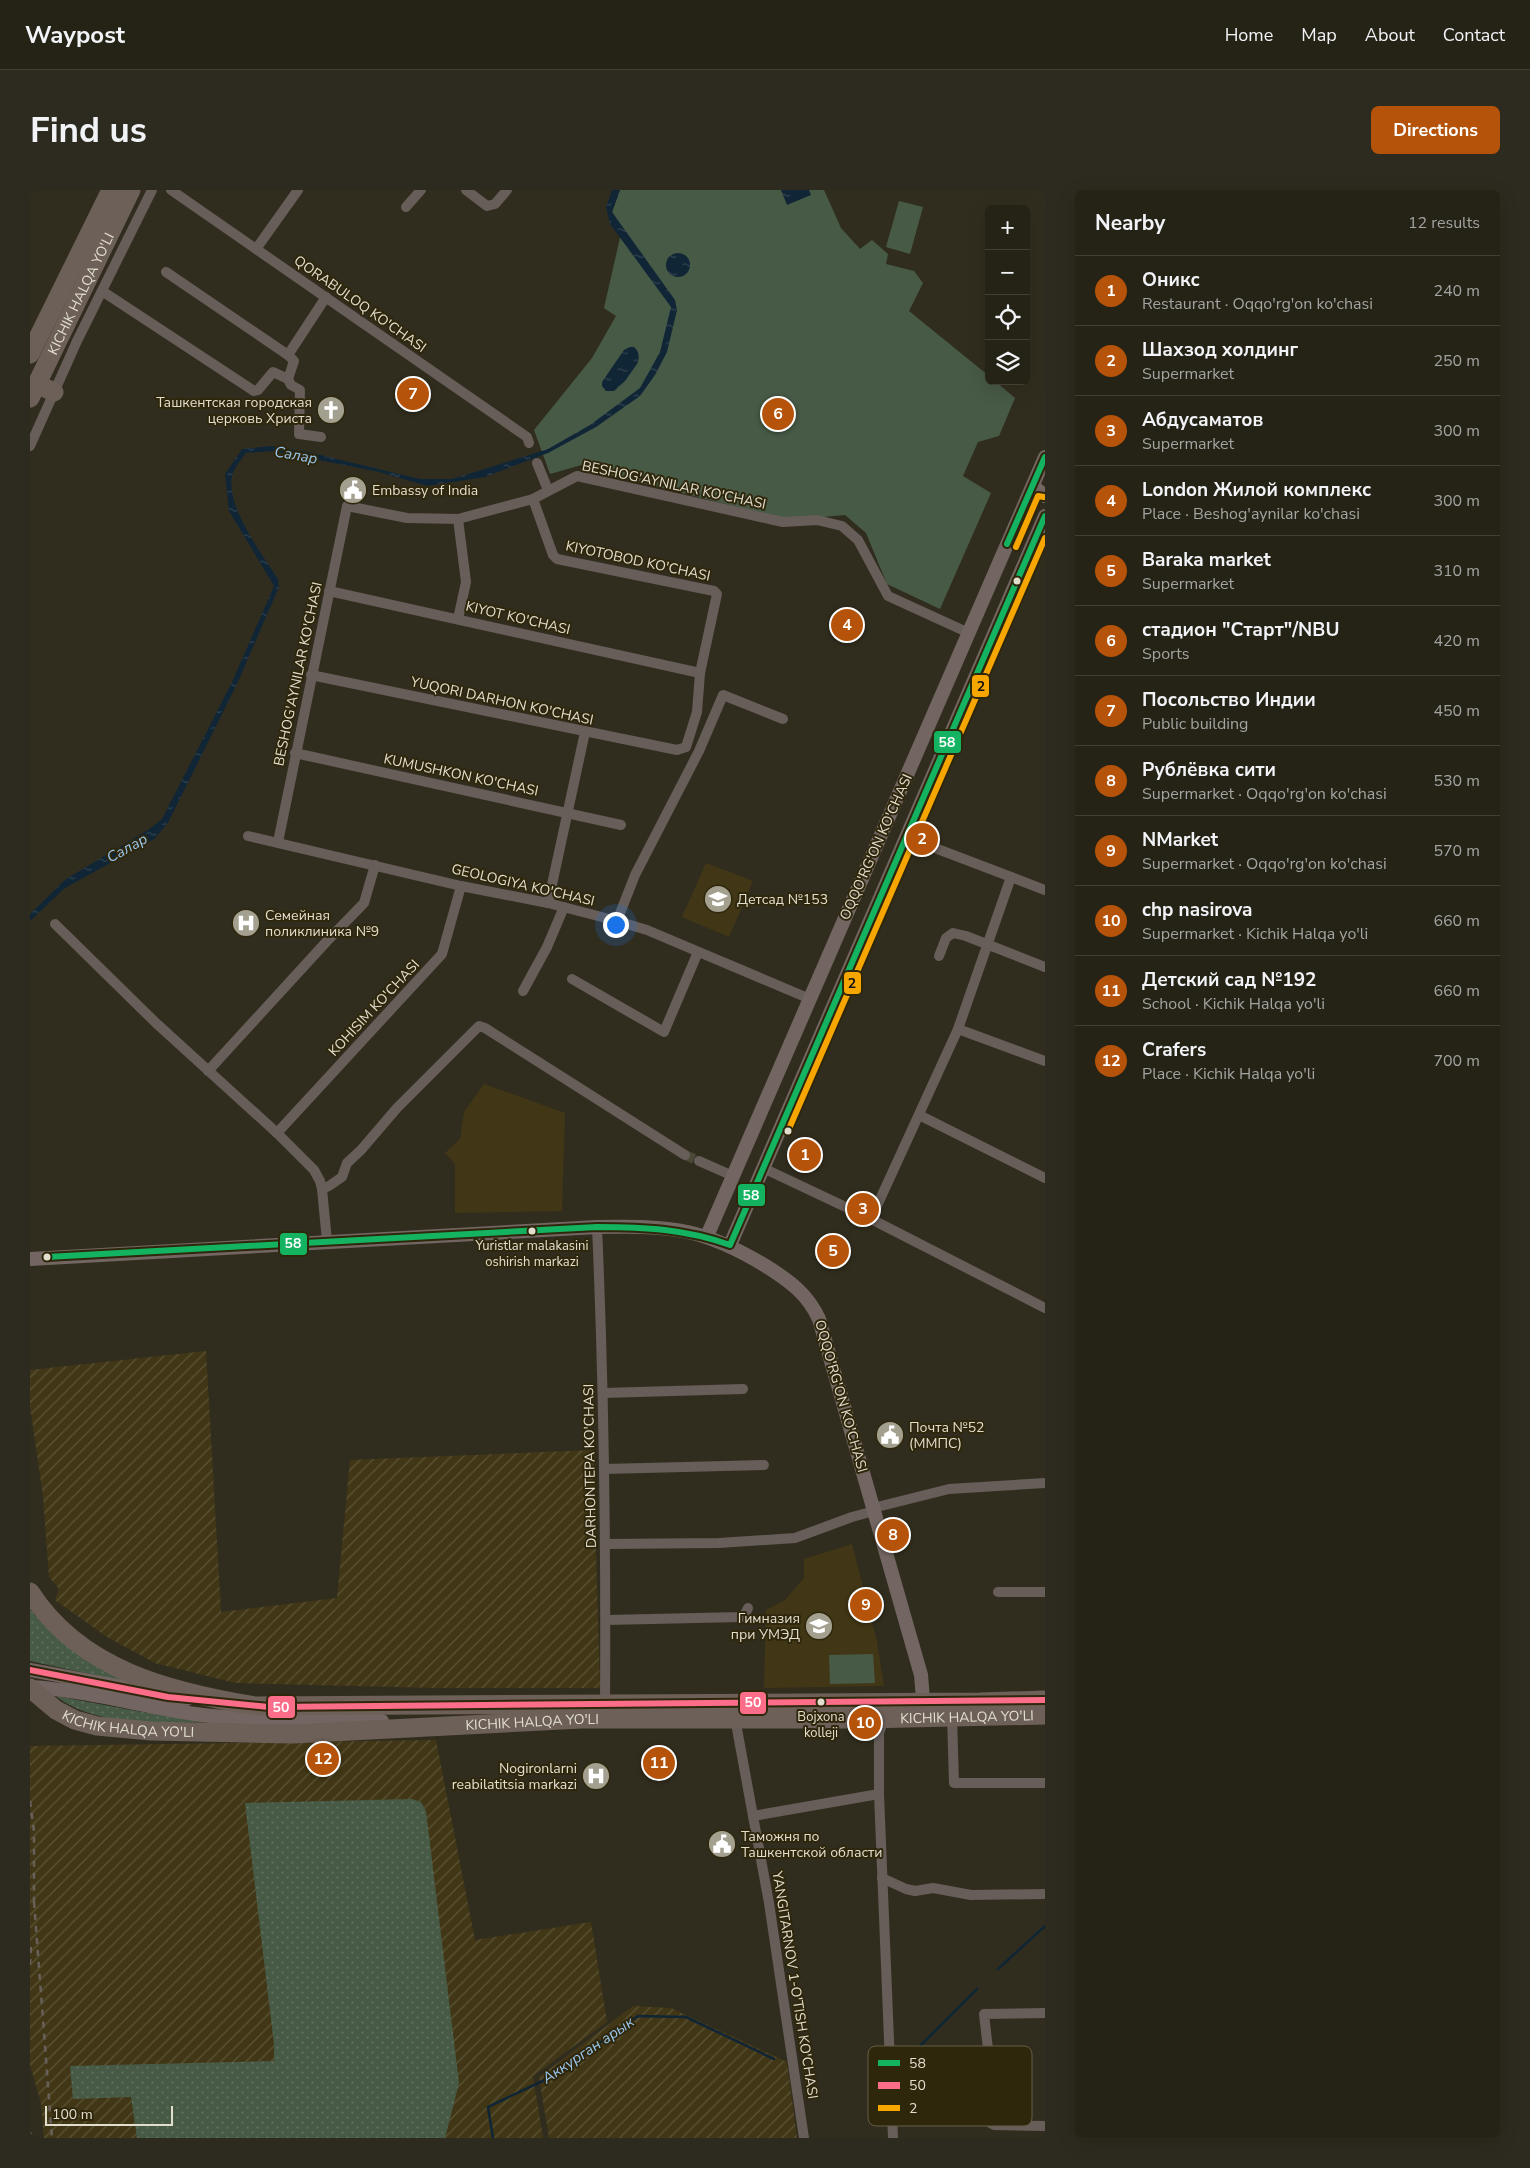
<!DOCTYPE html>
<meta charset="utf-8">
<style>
:root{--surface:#252216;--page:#2d2a1f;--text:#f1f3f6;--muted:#a3a4a1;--line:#423f35;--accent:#b45309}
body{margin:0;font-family:"Nunito Sans",sans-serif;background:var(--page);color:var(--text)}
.controls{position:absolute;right:15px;top:15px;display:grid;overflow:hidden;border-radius:8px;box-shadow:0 5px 20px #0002}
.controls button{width:45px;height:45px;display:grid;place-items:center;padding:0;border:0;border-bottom:1px solid var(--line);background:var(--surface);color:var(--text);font:25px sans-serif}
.scale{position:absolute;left:15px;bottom:12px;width:128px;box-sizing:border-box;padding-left:5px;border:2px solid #e2dece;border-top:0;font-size:14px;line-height:18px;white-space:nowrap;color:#e2dece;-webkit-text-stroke:4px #2f270c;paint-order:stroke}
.you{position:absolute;left:585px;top:734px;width:18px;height:18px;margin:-12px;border:4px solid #fff;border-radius:50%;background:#1a73e8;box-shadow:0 0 0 8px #1a73e833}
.badge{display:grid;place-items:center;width:32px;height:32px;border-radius:50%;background:var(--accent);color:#fff;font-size:16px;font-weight:700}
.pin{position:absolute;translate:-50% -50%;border:2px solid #fff;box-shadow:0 1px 5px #0006}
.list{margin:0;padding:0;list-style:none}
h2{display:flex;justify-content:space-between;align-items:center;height:65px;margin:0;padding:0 20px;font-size:21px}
h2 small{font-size:16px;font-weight:400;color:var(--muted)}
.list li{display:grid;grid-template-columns:32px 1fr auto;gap:15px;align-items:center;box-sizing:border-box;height:70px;padding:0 20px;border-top:1px solid var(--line)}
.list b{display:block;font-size:19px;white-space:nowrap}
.list p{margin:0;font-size:16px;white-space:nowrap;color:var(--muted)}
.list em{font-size:16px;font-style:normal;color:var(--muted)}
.icon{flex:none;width:28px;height:28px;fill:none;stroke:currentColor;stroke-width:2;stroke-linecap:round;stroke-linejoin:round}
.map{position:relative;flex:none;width:1015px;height:1948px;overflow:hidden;border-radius:8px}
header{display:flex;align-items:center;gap:30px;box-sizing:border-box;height:70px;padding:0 25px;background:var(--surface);border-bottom:1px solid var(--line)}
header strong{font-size:24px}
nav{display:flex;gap:28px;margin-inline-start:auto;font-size:18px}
.intro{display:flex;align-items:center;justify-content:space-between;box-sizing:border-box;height:120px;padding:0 30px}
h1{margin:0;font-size:35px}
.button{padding:12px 22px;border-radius:8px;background:var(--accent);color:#fff;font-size:18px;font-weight:700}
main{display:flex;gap:30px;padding:0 30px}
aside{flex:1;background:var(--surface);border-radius:8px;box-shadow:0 5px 20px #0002}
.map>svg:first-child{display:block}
.built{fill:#413716}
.industrial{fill:url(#industrial-furrows)}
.grass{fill:url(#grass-dots)}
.pitch{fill:#475a46}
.water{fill:url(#water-ripples)}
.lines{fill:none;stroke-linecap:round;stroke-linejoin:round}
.stream{stroke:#102535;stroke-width:2.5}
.street-tunnel{stroke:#4c4838;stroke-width:10;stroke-dasharray:10 5;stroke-linecap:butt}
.street{stroke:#675d59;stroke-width:10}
.secondary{stroke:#736662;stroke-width:14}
.highway{stroke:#6d6058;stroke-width:19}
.rail{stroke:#68615a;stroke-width:2.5;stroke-dasharray:6 6;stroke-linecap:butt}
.bus-1-casing{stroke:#2f270c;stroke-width:10}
.bus-2-casing{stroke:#2f270c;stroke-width:10}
.bus-3-casing{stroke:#2f270c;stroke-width:10}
.bus-1{stroke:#13b361;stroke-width:6}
.bus-2{stroke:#fb6d88;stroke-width:6}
.bus-3{stroke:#f7a600;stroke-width:6}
.bus-dot{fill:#e2dece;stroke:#2f270c;stroke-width:2}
.labels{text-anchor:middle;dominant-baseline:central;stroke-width:4;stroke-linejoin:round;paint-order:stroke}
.bus-label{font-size:13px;fill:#e2dece;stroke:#2f270c}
.street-label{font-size:14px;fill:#e2dece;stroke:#2f270c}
.poi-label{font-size:14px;fill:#e2dece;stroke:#2f270c;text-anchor:start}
.water-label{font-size:15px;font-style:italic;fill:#98c7ef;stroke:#2f270c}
.key{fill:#2f270c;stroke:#655e46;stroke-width:1}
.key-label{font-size:14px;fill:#e2dece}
.line-badge{stroke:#2f270c;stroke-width:2}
.badge-label{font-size:14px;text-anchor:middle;font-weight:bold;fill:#fff}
.pale-badge-label{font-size:14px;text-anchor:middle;font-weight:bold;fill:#111}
</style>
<header>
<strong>Waypost</strong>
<nav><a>Home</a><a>Map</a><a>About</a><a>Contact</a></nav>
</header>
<div class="intro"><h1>Find us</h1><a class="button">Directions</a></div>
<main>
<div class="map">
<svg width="1015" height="1948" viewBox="0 0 1015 1948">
<defs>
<pattern id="industrial-furrows" width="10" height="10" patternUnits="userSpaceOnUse" patternTransform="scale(1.25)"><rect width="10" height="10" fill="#413716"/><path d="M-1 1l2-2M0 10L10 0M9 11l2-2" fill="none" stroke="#5c5437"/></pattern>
<pattern id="grass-dots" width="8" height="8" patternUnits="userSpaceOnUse" patternTransform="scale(1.25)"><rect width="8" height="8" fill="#475a46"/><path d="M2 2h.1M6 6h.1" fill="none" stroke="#617160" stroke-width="1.8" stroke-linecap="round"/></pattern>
<pattern id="water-ripples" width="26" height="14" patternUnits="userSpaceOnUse" patternTransform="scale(1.25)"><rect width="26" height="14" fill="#102535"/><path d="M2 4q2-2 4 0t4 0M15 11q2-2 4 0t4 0" fill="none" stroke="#324451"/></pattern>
</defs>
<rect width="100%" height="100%" fill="#312d1e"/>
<g class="built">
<polygon points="676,673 723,691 699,747 652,727"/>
<polygon points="454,894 535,923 532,1021 425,1023 425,974 415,963 430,949 434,922"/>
<polygon points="822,1354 847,1452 854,1496 734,1498 736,1420 755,1410 774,1388 774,1369"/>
</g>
<g class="industrial">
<polygon points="176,1161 191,1422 307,1408 320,1270 563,1260 570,1498 406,1498 205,1493 125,1473 77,1447 25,1410 29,1399 19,1387 13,1306 0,1216 0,1180"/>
<polygon points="406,1550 445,1750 561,1732 577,1832 503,1886 513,1948 14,1948 11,1913 0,1875 0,1556"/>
<polygon points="603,1816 641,1818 757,1872 767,1948 519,1948 509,1887"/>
</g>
<g class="grass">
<path d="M0,1419C26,1454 65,1472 102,1493L0,1471Z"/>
<path d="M26,1506L112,1522L190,1533C139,1531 67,1539 26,1506Z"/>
<polygon points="382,1609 391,1612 396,1621 429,1893 415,1948 107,1948 101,1907 43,1909 40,1876 244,1871 244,1854 215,1613"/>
</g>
<g class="pitch">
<polygon points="590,0 794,0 811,38 830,59 842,50 858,64 856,74 884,81 893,93 879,121 959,186 959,191 965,191 985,208 969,246 948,252 933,286 961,303 910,419 857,394 836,343 815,325 759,330 557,279 555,274 520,284 504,240 562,168 586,126 574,118 592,39 582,22"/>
<polygon points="869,11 893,17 880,64 856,57"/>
<polygon points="843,1464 845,1493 800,1494 799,1465"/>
</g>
<g class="water">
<path d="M582,0H590L582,22L645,110L647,120L637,162L625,185L610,206L566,237L518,263L455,287L397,296L349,282L243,261L216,263C211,270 204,278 202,286C196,317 232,364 248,389L249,397L207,494L138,633L124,649L35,698L0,731V724L36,689L118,640L132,629L202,492L244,396L199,321L195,284L212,259L241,256L278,262L390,289H422L518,259L560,235L610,198L630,162L641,117L580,34L576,17Z"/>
<polygon points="751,0 779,0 781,5 757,15"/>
<circle cx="648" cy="75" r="12"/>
<path d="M600,157H604C609,161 610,168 607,174L595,191L584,201H576L572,196V192L594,160Z"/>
</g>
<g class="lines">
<g class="stream">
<polyline points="968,1779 1015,1736"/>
<polyline points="876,1870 947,1799"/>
<polyline points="463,1948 458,1917 523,1886 608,1826 656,1827 744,1869"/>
</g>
<polyline class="street-tunnel" points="655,965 669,971"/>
<g class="street">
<polyline points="141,0 497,247 499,253"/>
<polyline points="436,0 457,16 465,14 477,0"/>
<polyline points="376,17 391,0"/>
<polyline points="226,59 268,0"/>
<polyline points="136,82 258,165"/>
<polyline points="72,101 224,201 228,200 243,182 258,189 264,171 258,165 296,107"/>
<polyline points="258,189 261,195 270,200 269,244 291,247"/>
<polyline points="0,256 47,151 122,0"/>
<polyline points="507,273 518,300"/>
<polyline points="428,329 436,392 428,429"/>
<polyline points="299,401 670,483"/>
<polyline points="281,485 647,560 656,557 667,522 670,483 687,404 684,401 527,369 523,365 503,309"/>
<polyline points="265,563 591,635"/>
<polyline points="218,646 431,696 518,713 587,731 617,740 780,809"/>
<polyline points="876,647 1015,700"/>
<polyline points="248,652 317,316 377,328 428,329 503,309 547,286 753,332 787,330 812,336 828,350 858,406 939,443"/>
<polyline points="518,713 555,542"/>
<polyline points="587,731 605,685 669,561 693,505 753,529"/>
<polyline points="25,734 126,833 247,943 284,980 290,991 292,999 297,1051"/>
<polyline points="909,766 916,748 923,743 936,746 1015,777"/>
<polyline points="542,789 634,842 668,762"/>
<polyline points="493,801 517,757 534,717"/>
<polyline points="928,839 1015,871"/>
<polyline points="178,881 298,750 334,713 345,675"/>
<polyline points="889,925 1015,988"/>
<polyline points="247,943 412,764 431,696"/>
<polyline points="669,971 703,986"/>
<polyline points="733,978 841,1029 1015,1118"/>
<polyline points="292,999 299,996 312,987 317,973 331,960 367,918 449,836 455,838 655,965"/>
<polyline points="841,1029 928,839 981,687"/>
<path d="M567,1037C574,1196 576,1355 575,1514"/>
<polyline points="573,1203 713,1199"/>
<polyline points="574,1279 734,1275"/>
<polyline points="843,1318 919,1299 1015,1293"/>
<polyline points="575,1354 689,1353 765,1348 822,1327 844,1321"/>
<polyline points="968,1402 1015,1402"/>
<polyline points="576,1430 712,1427 715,1424 718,1418"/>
<polyline points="855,1527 849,1543 849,1604 863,1948"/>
<polyline points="922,1527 924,1593 1015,1593"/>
<polyline points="705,1528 739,1713 774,1948"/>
<polyline points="723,1626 849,1604"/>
<polyline points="852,1688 876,1699 885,1701 903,1698 941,1705 1015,1704"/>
<polyline points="959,1868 954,1824 1015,1823"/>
<polyline points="939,1879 957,1931 964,1935 1015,1936"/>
</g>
<g class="secondary">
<polyline points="1003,296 1015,306"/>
<polyline points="677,1046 1015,267"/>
<polyline points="700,1055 1015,326"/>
<path d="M0,1069L567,1037C642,1036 673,1037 739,1078C761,1092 778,1105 789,1129L891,1485L894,1522"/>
<polyline points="0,1480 157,1509"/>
<path d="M0,1497C56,1500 110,1516 165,1524C227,1532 289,1531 352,1531"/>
</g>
<g class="highway">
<polyline points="0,164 81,0"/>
<polyline points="6,194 24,202"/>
<path id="s1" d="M0,208L101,0"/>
<path d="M0,1402C50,1480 140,1502 225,1516L950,1512L1015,1510"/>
<path id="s2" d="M0,1498L26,1520L45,1530L67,1536L121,1541L263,1544L551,1529H835L1015,1525"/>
</g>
<g class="rail">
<polyline points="0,1611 4,1641 4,1718"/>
<polyline points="4,1712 22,1948"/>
<polyline points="0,1775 1,1753"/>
<polyline points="0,1942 1,1948"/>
</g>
<defs>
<g id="bus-1">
<polyline points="977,354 1015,267"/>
<path d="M17,1067L567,1037C614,1037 656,1039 700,1055L1015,326"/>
</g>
<polyline id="bus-2" points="0,1480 138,1507 239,1517 1015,1510"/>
<g id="bus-3">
<polyline points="986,357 1008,306 1014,307"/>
<polyline points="758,941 1015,348"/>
</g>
</defs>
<use href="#bus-1" class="bus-1-casing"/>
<use href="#bus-2" class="bus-2-casing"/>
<use href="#bus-3" class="bus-3-casing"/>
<use href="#bus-1" class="bus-1"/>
<use href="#bus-2" class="bus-2"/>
<use href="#bus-3" class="bus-3"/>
</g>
<defs>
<symbol id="church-disc" viewBox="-11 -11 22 22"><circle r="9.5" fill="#a4a090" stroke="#2f270c"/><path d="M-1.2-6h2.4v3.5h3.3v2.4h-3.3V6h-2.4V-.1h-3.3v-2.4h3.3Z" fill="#fff"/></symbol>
<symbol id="civic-disc" viewBox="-11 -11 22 22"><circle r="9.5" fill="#a4a090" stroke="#2f270c"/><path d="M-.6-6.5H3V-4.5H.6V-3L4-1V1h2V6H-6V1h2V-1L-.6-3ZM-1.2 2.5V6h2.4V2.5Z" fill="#fff"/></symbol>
<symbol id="school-disc" viewBox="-11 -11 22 22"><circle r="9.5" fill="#a4a090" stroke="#2f270c"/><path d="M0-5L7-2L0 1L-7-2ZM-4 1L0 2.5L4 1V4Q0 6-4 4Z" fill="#fff"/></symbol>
<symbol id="hospital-disc" viewBox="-11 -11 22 22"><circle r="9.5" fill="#a4a090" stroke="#2f270c"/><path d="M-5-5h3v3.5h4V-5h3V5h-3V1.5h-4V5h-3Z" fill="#fff"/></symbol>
</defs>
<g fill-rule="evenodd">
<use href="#church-disc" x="285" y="204" width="32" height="32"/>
<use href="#civic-disc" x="307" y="284" width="32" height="32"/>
<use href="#school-disc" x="672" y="693" width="32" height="32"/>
<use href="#hospital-disc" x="200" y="717" width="32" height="32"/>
<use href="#civic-disc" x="844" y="1229" width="32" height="32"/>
<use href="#school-disc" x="773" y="1420" width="32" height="32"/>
<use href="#hospital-disc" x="550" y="1570" width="32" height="32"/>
<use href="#civic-disc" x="676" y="1638" width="32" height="32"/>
</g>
<g class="bus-dot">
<circle cx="987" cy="391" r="4.5"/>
<circle cx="758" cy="941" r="4.5"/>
<circle cx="502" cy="1041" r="4.5"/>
<circle cx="17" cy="1067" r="4.5"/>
<circle cx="791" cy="1512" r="4.5"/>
</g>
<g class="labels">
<g class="bus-label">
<text x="502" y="1056">Yuristlar malakasini<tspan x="502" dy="16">oshirish markazi</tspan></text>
<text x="791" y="1527">Bojxona<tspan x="791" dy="16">kolleji</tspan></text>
</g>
<g class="street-label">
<text stroke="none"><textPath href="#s1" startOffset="116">KICHIK HALQA YO'LI</textPath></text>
<text transform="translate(330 114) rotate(35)">QORABULOQ KO'CHASI</text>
<text transform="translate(644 295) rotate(12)">BESHOG'AYNILAR KO'CHASI</text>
<text transform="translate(608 371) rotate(12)">KIYOTOBOD KO'CHASI</text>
<text transform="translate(488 428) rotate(13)">KIYOT KO'CHASI</text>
<text transform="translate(268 484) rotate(-78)">BESHOG'AYNILAR KO'CHASI</text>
<text transform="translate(472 511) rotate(12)">YUQORI DARHON KO'CHASI</text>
<text transform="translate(431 585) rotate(12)">KUMUSHKON KO'CHASI</text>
<text transform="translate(846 657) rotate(-66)">OQQO'RG'ON KO'CHASI</text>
<text transform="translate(493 695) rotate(13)">GEOLOGIYA KO'CHASI</text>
<text transform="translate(344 818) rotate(-47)">KOHISIM KO'CHASI</text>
<text transform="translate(811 1206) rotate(74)">OQQO'RG'ON KO'CHASI</text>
<text transform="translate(560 1276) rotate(-91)">DARHONTEPA KO'CHASI</text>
<text stroke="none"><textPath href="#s2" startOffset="949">KICHIK HALQA YO'LI</textPath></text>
<text stroke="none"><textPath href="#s2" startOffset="109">KICHIK HALQA YO'LI</textPath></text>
<text stroke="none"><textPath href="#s2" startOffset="514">KICHIK HALQA YO'LI</textPath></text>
<text transform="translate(765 1795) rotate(81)">YANGITARNOV 1-O'TISH KO'CHASI</text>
</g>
<g class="poi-label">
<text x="282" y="212" text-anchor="end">Ташкентская городская<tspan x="282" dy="16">церковь Христа</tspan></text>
<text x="342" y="300">Embassy of India</text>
<text x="707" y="709">Детсад №153</text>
<text x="235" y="725">Семейная<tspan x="235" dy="16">поликлиника №9</tspan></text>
<text x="879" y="1237">Почта №52<tspan x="879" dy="16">(ММПС)</tspan></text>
<text x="770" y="1428" text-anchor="end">Гимназия<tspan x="770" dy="16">при УМЭД</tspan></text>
<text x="547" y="1578" text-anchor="end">Nogironlarni<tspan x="547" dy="16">reabilatitsia markazi</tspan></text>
<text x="711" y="1646">Таможня по<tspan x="711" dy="16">Ташкентской области</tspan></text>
</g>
<g class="water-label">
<text transform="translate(266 265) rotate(10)">Салар</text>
<text transform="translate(97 658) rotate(-29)">Салар</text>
<text transform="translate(558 1860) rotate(-34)">Аккурган арык</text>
</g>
</g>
<rect x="838" y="1856" width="164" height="80" rx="8" class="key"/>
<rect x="848" y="1870" width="22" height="6" fill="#13b361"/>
<rect x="848" y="1892" width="22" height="7" fill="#fb6d88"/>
<rect x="848" y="1915" width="22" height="6" fill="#f7a600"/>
<g class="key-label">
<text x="879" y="1878">58</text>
<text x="879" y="1900">50</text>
<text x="879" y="1923">2</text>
</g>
<g class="line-badge">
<rect x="941" y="484" width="19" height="24" rx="5" fill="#f7a600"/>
<rect x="903" y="540" width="29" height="24" rx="5" fill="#13b361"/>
<rect x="813" y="781" width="19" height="24" rx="5" fill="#f7a600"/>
<rect x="707" y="993" width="29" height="24" rx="5" fill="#13b361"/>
<rect x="249" y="1042" width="29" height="24" rx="5" fill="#13b361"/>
<rect x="709" y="1501" width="28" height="24" rx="5" fill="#fb6d88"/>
<rect x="237" y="1505" width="29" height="24" rx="5" fill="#fb6d88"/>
</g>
<g class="badge-label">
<text x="917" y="557">58</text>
<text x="721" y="1010">58</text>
<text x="263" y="1058">58</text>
<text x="723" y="1517">50</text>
<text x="251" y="1522">50</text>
</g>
<g class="pale-badge-label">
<text x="951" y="501">2</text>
<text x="822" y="798">2</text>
</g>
</svg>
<div class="controls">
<button>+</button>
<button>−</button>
<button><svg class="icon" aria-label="locate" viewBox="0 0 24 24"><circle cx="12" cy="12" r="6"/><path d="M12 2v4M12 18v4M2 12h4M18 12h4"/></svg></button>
<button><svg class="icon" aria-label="layers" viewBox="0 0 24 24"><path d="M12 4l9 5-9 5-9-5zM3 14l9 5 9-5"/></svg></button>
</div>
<div class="scale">100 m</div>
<div class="you"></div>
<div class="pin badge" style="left:775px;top:965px">1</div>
<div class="pin badge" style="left:892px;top:649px">2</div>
<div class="pin badge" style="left:833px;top:1019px">3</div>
<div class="pin badge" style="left:817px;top:435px">4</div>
<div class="pin badge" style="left:803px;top:1061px">5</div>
<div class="pin badge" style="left:748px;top:224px">6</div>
<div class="pin badge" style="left:383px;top:204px">7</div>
<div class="pin badge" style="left:863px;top:1345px">8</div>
<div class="pin badge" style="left:836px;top:1415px">9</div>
<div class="pin badge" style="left:835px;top:1533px">10</div>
<div class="pin badge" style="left:629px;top:1573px">11</div>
<div class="pin badge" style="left:293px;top:1569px">12</div>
</div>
<aside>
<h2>Nearby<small>12 results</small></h2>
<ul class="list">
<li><span class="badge">1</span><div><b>Оникс</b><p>Restaurant · Oqqo'rg'on ko'chasi</p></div><em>240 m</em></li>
<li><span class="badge">2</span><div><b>Шахзод холдинг</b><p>Supermarket</p></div><em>250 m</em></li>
<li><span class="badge">3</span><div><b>Абдусаматов</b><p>Supermarket</p></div><em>300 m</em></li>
<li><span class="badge">4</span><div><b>London Жилой комплекс</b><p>Place · Beshog'aynilar ko'chasi</p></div><em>300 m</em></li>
<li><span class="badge">5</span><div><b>Baraka market</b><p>Supermarket</p></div><em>310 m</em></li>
<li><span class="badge">6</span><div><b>стадион &quot;Старт&quot;/NBU</b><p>Sports</p></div><em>420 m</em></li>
<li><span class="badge">7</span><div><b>Посольство Индии</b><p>Public building</p></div><em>450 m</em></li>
<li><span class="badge">8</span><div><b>Рублёвка сити</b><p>Supermarket · Oqqo'rg'on ko'chasi</p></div><em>530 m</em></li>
<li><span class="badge">9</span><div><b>NMarket</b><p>Supermarket · Oqqo'rg'on ko'chasi</p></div><em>570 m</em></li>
<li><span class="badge">10</span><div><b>chp nasirova</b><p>Supermarket · Kichik Halqa yo'li</p></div><em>660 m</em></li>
<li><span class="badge">11</span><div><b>Детский сад №192</b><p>School · Kichik Halqa yo'li</p></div><em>660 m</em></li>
<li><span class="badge">12</span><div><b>Crafers</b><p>Place · Kichik Halqa yo'li</p></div><em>700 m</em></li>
</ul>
</aside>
</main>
